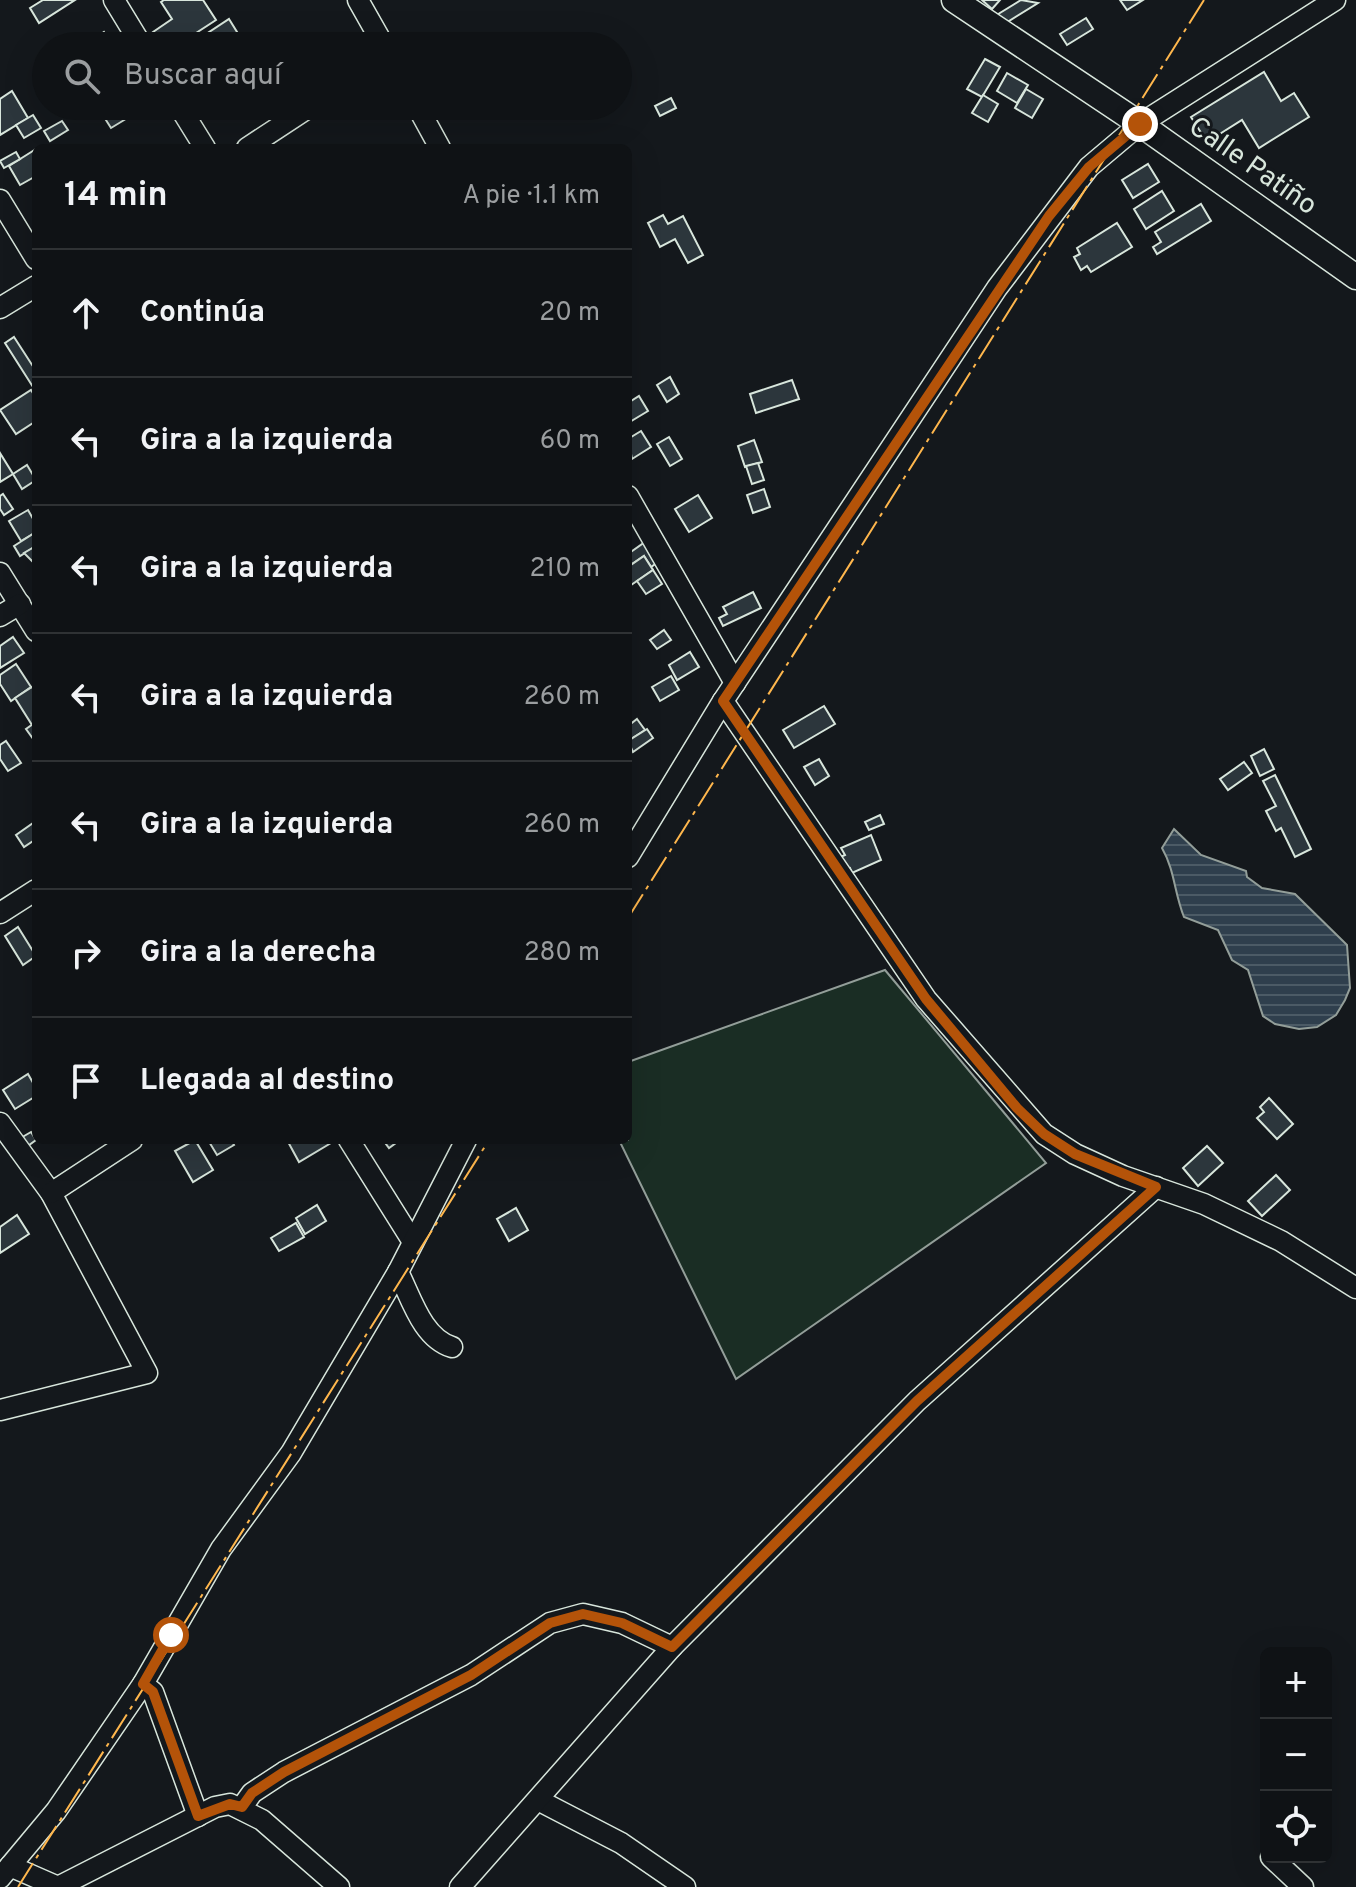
<!DOCTYPE html>
<html lang="es">
<meta charset="utf-8">
<style>
:root{--surface:#0f1215;--page:#1d2022;--text:#f1f3f6;--muted:#9b9ea0;--line:#2f3234}
body{margin:0;font-family:Overpass,sans-serif;background:var(--page);color:var(--text)}
.controls{position:absolute;right:24px;bottom:24px;display:grid;overflow:hidden;border-radius:12px;box-shadow:0 8px 32px #0002}
.controls button{width:72px;height:72px;display:grid;place-items:center;padding:0;border:0;border-bottom:2px solid var(--line);background:var(--surface);color:var(--text);font:40px sans-serif}
.stop{position:absolute;width:24px;height:24px;margin:-18px;border:6px solid #b45309;border-radius:50%;background:#fff}
.stop.end{background:#b45309;border-color:#fff;box-shadow:0 2px 8px #0008}
.list{margin:0;padding:0;list-style:none}
h2{display:flex;justify-content:space-between;align-items:center;height:104px;margin:0;padding:0 32px;font-size:34px}
h2 small{font-size:26px;font-weight:400;color:var(--muted)}
.list li{display:grid;grid-template-columns:52px 1fr auto;gap:24px;align-items:center;box-sizing:border-box;height:128px;padding:0 32px;border-top:2px solid var(--line)}
.list b{display:block;font-size:30px;white-space:nowrap}
.list em{font-size:26px;font-style:normal;color:var(--muted)}
.icon{flex:none;width:44px;height:44px;fill:none;stroke:currentColor;stroke-width:2;stroke-linecap:round;stroke-linejoin:round}
.map{position:relative;flex:none;width:1356px;height:1887px;overflow:hidden}
.search{position:absolute;background:var(--surface);box-shadow:0 8px 32px #0002;left:32px;top:32px;width:600px;height:88px;display:flex;align-items:center;gap:20px;box-sizing:border-box;padding:0 28px;border-radius:44px;color:var(--muted);font-size:30px}
.panel{position:absolute;background:var(--surface);box-shadow:0 8px 32px #0002;left:32px;top:144px;width:600px;height:1000px;border-radius:12px}
.map>svg:first-child{display:block}
.garden{fill:#1a2d24;stroke:#939e99;stroke-width:2}
.water{fill:url(#water-rules);stroke:#939e99;stroke-width:2}
.building{fill:#2c363c;stroke:#d8e6dc;stroke-width:2}
.lines{fill:none;stroke-linecap:round;stroke-linejoin:round}
.minor-casing{stroke:#d8e6dc;stroke-width:23}
.major-casing{stroke:#d8e6dc;stroke-width:27}
.minor{stroke:#14181c;stroke-width:20}
.major{stroke:#14181c;stroke-width:24}
.power{stroke:#ffb74d;stroke-width:2;stroke-dasharray:28 6 4 6;stroke-linecap:butt}
.route{stroke:#b45309;stroke-width:10}
.labels{text-anchor:middle;dominant-baseline:central;stroke-width:6;stroke-linejoin:round;paint-order:stroke}
.street-label{font-size:28px;fill:#d8e6dc;stroke:#14181c}
</style>
<div class="map">
<svg width="1356" height="1887" viewBox="0 0 1356 1887">
<defs>
<pattern id="water-rules" width="6" height="5" patternUnits="userSpaceOnUse" patternTransform="scale(2)"><rect width="6" height="5" fill="#2f3f4d"/><path d="M0 2.5h6" fill="none" stroke="#4c5b66"/></pattern>
</defs>
<rect width="100%" height="100%" fill="#14181c"/>
<polygon class="garden" points="885,970 1046,1163 736,1379 619,1140 628,1140 628,1062"/>
<path class="water" d="M1174,829L1201,855L1246,871L1247,877L1262,888L1295,894L1347,945L1350,988L1345,1000L1336,1015L1317,1027L1299,1029L1275,1024L1263,1016L1248,970L1232,960L1218,930L1184,917C1174,892 1175,871 1162,848Z"/>
<g class="building">
<polygon points="43,0 75,0 39,23 30,8"/>
<polygon points="164,0 203,0 216,20 176,46 161,46 153,32 172,19 161,2"/>
<polygon points="982,0 1000,0 992,9"/>
<polygon points="1021,0 1038,3 1001,26 995,16"/>
<polygon points="1120,0 1143,0 1127,10"/>
<polygon points="1086,18 1093,29 1067,45 1060,34"/>
<polygon points="229,19 242,40 233,46 188,46"/>
<polygon points="104,32 114,46 85,46"/>
<polygon points="985,59 1000,67 982,97 967,89"/>
<polygon points="1264,72 1281,101 1294,93 1309,117 1259,148 1242,120 1207,142 1191,117"/>
<polygon points="1007,73 1028,85 1017,103 997,91"/>
<polygon points="1026,89 1043,99 1032,118 1015,108"/>
<polygon points="12,91 28,118 0,135 0,99"/>
<polygon points="983,95 998,104 988,122 972,113"/>
<polygon points="671,98 676,108 660,116 655,106"/>
<polygon points="104,106 136,106 139,111 111,128 99,109"/>
<polygon points="209,106 225,106 214,113"/>
<polygon points="33,115 41,128 24,138 16,125"/>
<polygon points="62,121 68,130 50,141 44,131"/>
<polygon points="36,149 36,176 20,185 9,166"/>
<polygon points="16,152 20,159 4,168 0,161"/>
<polygon points="1148,164 1159,182 1133,198 1122,180"/>
<polygon points="1162,191 1174,211 1146,229 1134,209"/>
<polygon points="1201,204 1211,221 1157,254 1153,247 1161,242 1155,232"/>
<polygon points="663,215 668,224 683,216 703,255 688,263 675,239 660,247 648,223"/>
<polygon points="1117,223 1132,247 1091,272 1087,266 1081,270 1074,257 1080,254 1077,248"/>
<polygon points="14,337 36,371 36,384 33,387 5,343"/>
<polygon points="670,377 679,394 667,402 657,385"/>
<polygon points="792,380 799,399 756,413 750,394"/>
<polygon points="31,390 36,398 36,421 16,434 0,410"/>
<polygon points="639,396 648,411 628,423 628,403"/>
<polygon points="641,431 651,447 632,459 628,439"/>
<polygon points="669,437 682,459 670,466 657,444"/>
<polygon points="754,440 762,462 745,467 738,446"/>
<polygon points="0,453 13,474 0,482"/>
<polygon points="758,463 764,480 752,484 746,466"/>
<polygon points="27,465 36,480 22,489 13,474"/>
<polygon points="764,489 770,507 753,513 747,495"/>
<polygon points="3,494 13,509 4,515 0,509 0,496"/>
<polygon points="698,495 712,518 689,532 675,509"/>
<polygon points="28,510 36,524 36,532 21,541 9,521"/>
<polygon points="36,532 36,546 20,556 14,546"/>
<polygon points="645,542 658,562 651,567 644,556 629,566 628,554"/>
<polygon points="36,546 36,565 24,553"/>
<polygon points="644,556 653,570 631,585 628,567"/>
<polygon points="653,570 662,584 646,594 637,581"/>
<polygon points="753,592 761,608 723,626 719,618 727,614 723,607"/>
<polygon points="664,630 671,640 657,649 650,640"/>
<polygon points="13,637 24,653 0,668 0,646"/>
<polygon points="690,652 699,667 677,680 669,665"/>
<polygon points="16,664 31,687 11,701 0,684 0,675"/>
<polygon points="671,676 679,690 660,701 652,687"/>
<polygon points="32,687 36,693 36,722 32,725 15,698"/>
<polygon points="824,706 835,724 794,748 783,730"/>
<polygon points="637,719 645,730 628,741 628,726"/>
<polygon points="36,722 36,743 26,729"/>
<polygon points="647,729 653,738 633,752 628,741"/>
<polygon points="6,741 21,763 8,771 0,759 0,745"/>
<polygon points="1264,749 1274,769 1260,776 1251,756"/>
<polygon points="819,759 829,776 815,785 804,767"/>
<polygon points="1244,762 1252,773 1228,790 1220,779"/>
<polygon points="1275,775 1311,849 1295,857 1281,828 1276,831 1266,811 1276,806 1263,781"/>
<polygon points="880,815 884,824 869,830 865,822"/>
<polygon points="36,821 36,839 24,847 16,835"/>
<polygon points="871,835 881,860 852,873 850,868 843,871 838,858 845,855 841,848"/>
<polygon points="18,927 36,956 23,965 5,936"/>
<polygon points="28,1074 36,1088 36,1096 15,1109 3,1090"/>
<polygon points="1269,1098 1293,1124 1277,1139 1257,1118 1264,1112 1260,1107"/>
<polygon points="31,1132 36,1140 25,1148 19,1139"/>
<polygon points="195,1140 213,1170 193,1182 175,1151"/>
<polygon points="208,1140 231,1140 234,1145 217,1155"/>
<polygon points="287,1140 329,1140 331,1143 299,1162"/>
<polygon points="383,1140 400,1140 389,1148"/>
<polygon points="1207,1146 1223,1163 1198,1186 1183,1168"/>
<polygon points="1276,1175 1290,1190 1262,1216 1248,1201"/>
<polygon points="317,1205 326,1221 305,1234 296,1218"/>
<polygon points="516,1208 528,1230 509,1241 497,1219"/>
<polygon points="17,1215 29,1234 0,1253 0,1227"/>
<polygon points="296,1223 304,1237 279,1251 271,1238"/>
</g>
<g class="lines">
<defs>
<g id="minor">
<polyline points="114,0 142,46"/>
<polyline points="358,0 384,46"/>
<polyline points="179,106 205,148"/>
<polyline points="417,106 440,148"/>
<polyline points="247,148 311,106"/>
<polyline points="0,200 36,259"/>
<polyline points="0,308 36,286"/>
<polyline points="628,496 735,683"/>
<polyline points="0,573 36,631"/>
<polyline points="0,616 20,604"/>
<polyline points="723,701 926,999 1044,1134 1075,1154 1123,1176 1204,1204 1281,1241 1356,1288"/>
<polyline points="628,857 723,701 997,288 1089,167 1140,124 1335,0"/>
<polyline points="0,913 36,890"/>
<polyline points="0,1123 51,1193 147,1373 0,1410"/>
<polyline points="349,1140 413,1242"/>
<polyline points="51,1193 132,1140"/>
<path d="M398,1272C411,1297 422,1338 452,1347"/>
<polyline points="143,1684 153,1692 198,1816"/>
<polyline points="538,1800 621,1843 685,1887"/>
<polyline points="242,1807 252,1793 284,1772 471,1675 550,1623 583,1614 622,1623 672,1647"/>
<polyline points="1271,1857 1303,1887"/>
<polyline points="10,1866 58,1887 215,1807 230,1804 262,1820 339,1887"/>
<polyline points="0,1878 56,1811 143,1684 221,1549 291,1453 398,1272 466,1140"/>
<polyline points="460,1887 672,1647 917,1401 1156,1187"/>
</g>
<polyline id="major" points="954,0 1140,124 1356,277"/>
</defs>
<use href="#minor" class="minor-casing"/>
<use href="#major" class="major-casing"/>
<use href="#minor" class="minor"/>
<use href="#major" class="major"/>
<g class="power">
<polyline points="628,918 1204,0"/>
<polyline points="18,1887 489,1140"/>
</g>
</g>
<g class="lines">
<polyline class="route" points="171,1635 143,1684 153,1692 198,1816 230,1804 242,1807 252,1793 284,1772 471,1675 550,1623 583,1614 622,1623 672,1647 917,1401 1156,1187 1075,1154 1044,1134 1017,1108 926,999 723,701 1049,216 1089,167 1140,124"/>
</g>
<g class="labels">
<g class="street-label">
<text transform="translate(1252 167) rotate(35)">Calle Patiño</text>
</g>
</g>
</svg>
<div class="controls">
<button>+</button>
<button>−</button>
<button><svg class="icon" aria-label="locate" viewBox="0 0 24 24"><circle cx="12" cy="12" r="6"/><path d="M12 2v4M12 18v4M2 12h4M18 12h4"/></svg></button>
</div>
<div class="stop" style="left:171px;top:1635px"></div>
<div class="stop end" style="left:1140px;top:124px"></div>
<div class="search"><svg class="icon" aria-label="search" viewBox="0 0 24 24"><circle cx="10" cy="10" r="6"/><path d="M15 15l6 6"/></svg>Buscar aquí</div>
<section class="panel">
<h2>14 min<small>A pie · 1.1 km</small></h2>
<ul class="list">
<li><svg class="icon" aria-label="ahead" viewBox="0 0 24 24"><path d="M12 20V5M6 11l6-6 6 6"/></svg><div><b>Continúa</b></div><em>20 m</em></li>
<li><svg class="icon" aria-label="left" viewBox="0 0 24 24"><path d="M17 20v-9H6M10 6l-5 5 5 5"/></svg><div><b>Gira a la izquierda</b></div><em>60 m</em></li>
<li><svg class="icon" aria-label="left" viewBox="0 0 24 24"><path d="M17 20v-9H6M10 6l-5 5 5 5"/></svg><div><b>Gira a la izquierda</b></div><em>210 m</em></li>
<li><svg class="icon" aria-label="left" viewBox="0 0 24 24"><path d="M17 20v-9H6M10 6l-5 5 5 5"/></svg><div><b>Gira a la izquierda</b></div><em>260 m</em></li>
<li><svg class="icon" aria-label="left" viewBox="0 0 24 24"><path d="M17 20v-9H6M10 6l-5 5 5 5"/></svg><div><b>Gira a la izquierda</b></div><em>260 m</em></li>
<li><svg class="icon" aria-label="right" viewBox="0 0 24 24"><path d="M7 20v-9h11M14 6l5 5-5 5"/></svg><div><b>Gira a la derecha</b></div><em>280 m</em></li>
<li><svg class="icon" aria-label="arrive" viewBox="0 0 24 24"><path d="M6 21V4h12l-3 4 3 4H6"/></svg><div><b>Llegada al destino</b></div></li>
</ul>
</section>
</div>
